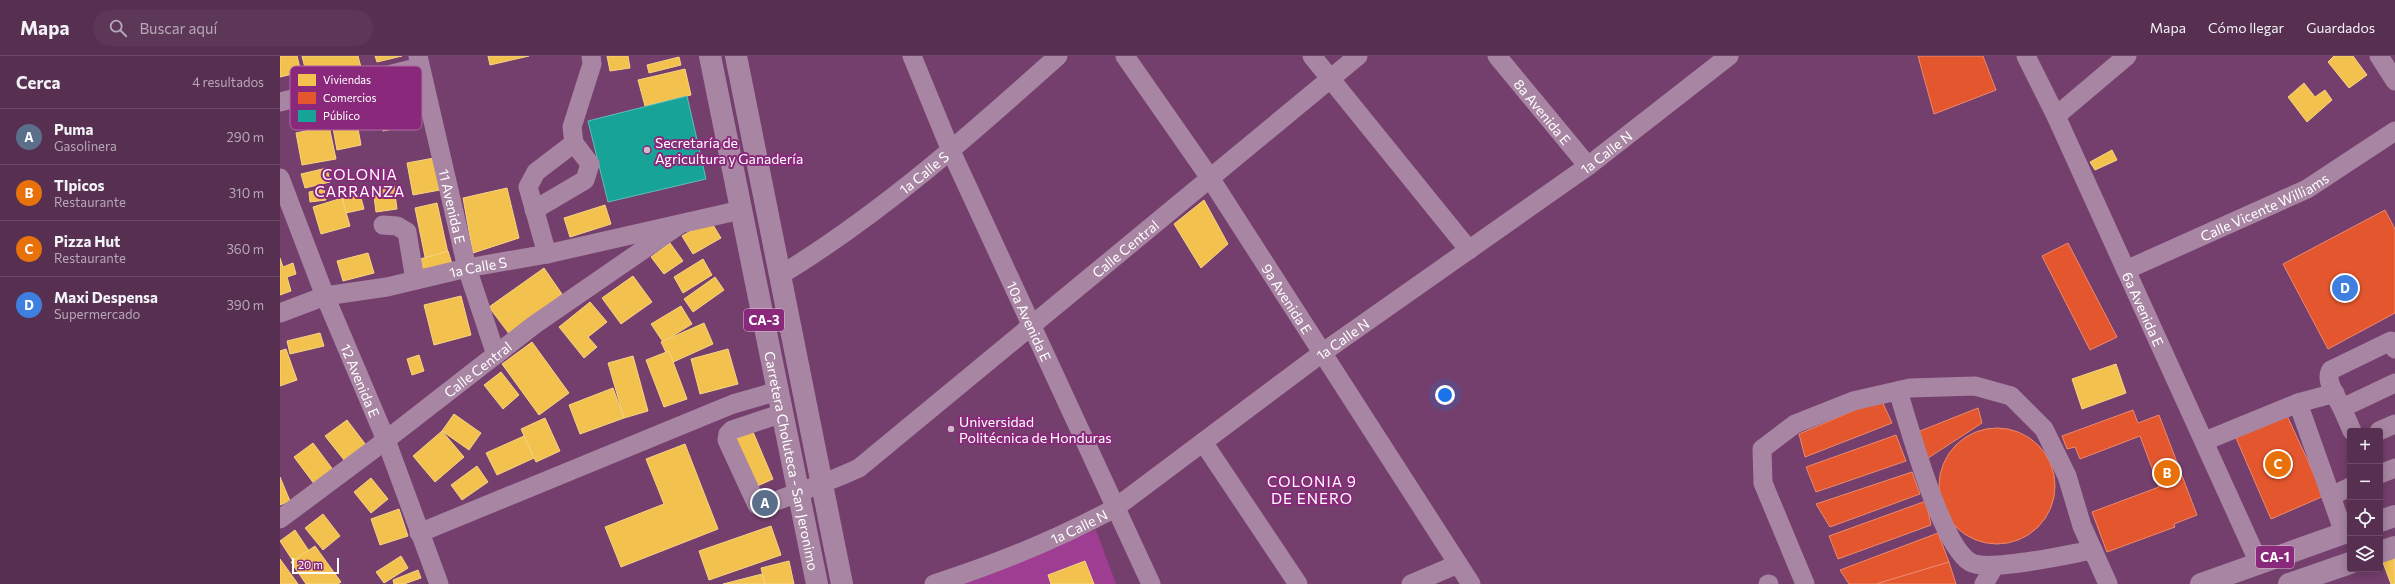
<!DOCTYPE html>
<html lang="es">
<meta charset="utf-8">
<style>
:root{--surface:#572f51;--page:#5d3758;--text:#f1f3f6;--muted:#b6a9b7;--line:#6d4a68;--accent:#8abfa5}
body{margin:0;font-family:Commissioner,sans-serif;background:var(--page);color:var(--text)}
.controls{position:absolute;right:12px;bottom:12px;display:grid;overflow:hidden;border-radius:4px;box-shadow:0 2px 10px #0003}
.controls button{width:36px;height:36px;display:grid;place-items:center;padding:0;border:0;border-bottom:1px solid var(--line);background:var(--surface);color:var(--text);font:20px sans-serif}
.scale{position:absolute;left:12px;bottom:10px;width:47px;box-sizing:border-box;padding-left:4px;border:2px solid #fff;border-top:0;font-size:11px;line-height:14px;white-space:nowrap;color:#fff;-webkit-text-stroke:3px #8a297b;paint-order:stroke}
.you{position:absolute;left:1165px;top:339px;width:14px;height:14px;margin:-10px;border:3px solid #fff;border-radius:50%;background:#1a73e8;box-shadow:0 0 0 6px #1a73e833}
.badge{display:grid;place-items:center;width:26px;height:26px;border-radius:50%;background:var(--accent);color:#fff;font-size:13px;font-weight:700}
.pin{position:absolute;translate:-50% -50%;border:2px solid #fff;box-shadow:0 1px 4px #0006}
.list{margin:0;padding:0;list-style:none}
h2{display:flex;justify-content:space-between;align-items:center;height:52px;margin:0;padding:0 16px;font-size:17px}
h2 small{font-size:13px;font-weight:400;color:var(--muted)}
.list li{display:grid;grid-template-columns:26px 1fr auto;gap:12px;align-items:center;box-sizing:border-box;height:56px;padding:0 16px;border-top:1px solid var(--line)}
.list b{display:block;font-size:15px;white-space:nowrap}
.list p{margin:0;font-size:13px;white-space:nowrap;color:var(--muted)}
.list em{font-size:13px;font-style:normal;color:var(--muted)}
.icon{flex:none;width:22px;height:22px;fill:none;stroke:currentColor;stroke-width:2;stroke-linecap:round;stroke-linejoin:round}
.map{position:relative;flex:none;width:2115px;height:528px;overflow:hidden}
header{display:flex;align-items:center;gap:24px;box-sizing:border-box;height:56px;padding:0 20px;background:var(--surface);border-bottom:1px solid var(--line)}
header strong{font-size:19px}
nav{display:flex;gap:22px;margin-inline-start:auto;font-size:14px}
.search{width:280px;height:36px;background:var(--page);display:flex;align-items:center;gap:10px;box-sizing:border-box;padding:0 14px;border-radius:22px;color:var(--muted);font-size:15px}
main{display:flex}
aside{flex:1;background:var(--surface)}
.map>svg:first-child{display:block}
.green{fill:#9f3d92}
.homes{fill:#f2c14e;stroke:#f6d483}
.shops{fill:#e4572e;stroke:#ec896d}
.public{fill:#17a398;stroke:#5dbfb7}
.lines{fill:none;stroke-linecap:round;stroke-linejoin:round}
.minor{stroke:#a886a3;stroke-width:19}
.highway{stroke:#a785a3;stroke-width:22}
.poi-dot{fill:#cebccc;stroke:#8a297b;stroke-width:1.5}
.labels{text-anchor:middle;dominant-baseline:central;stroke-width:4;stroke-linejoin:round;paint-order:stroke}
.shield{fill:#8a297b;stroke:#dcbfd7;stroke-width:1}
.shield-label{font-size:13px;font-weight:bold;fill:#fff}
.street-label{font-size:14px;fill:#fff;stroke:#8a297b}
.poi-label{font-size:14px;fill:#fff;stroke:#8a297b;text-anchor:start}
.neighbourhood-label{font-size:15px;letter-spacing:1px;fill:#fff;stroke:#8a297b}
.key{fill:#8a297b;stroke:#ad69a3;stroke-width:1}
.key-label{font-size:11px;fill:#fff}
</style>
<header>
<strong>Mapa</strong>
<div class="search"><svg class="icon" aria-label="search" viewBox="0 0 24 24"><circle cx="10" cy="10" r="6"/><path d="M15 15l6 6"/></svg>Buscar aquí</div>
<nav><a>Mapa</a><a>Cómo llegar</a><a>Guardados</a></nav>
</header>
<main>
<aside>
<h2>Cerca<small>4 resultados</small></h2>
<ul class="list">
<li><span class="badge" style="background:#5c6f8a">A</span><div><b>Puma</b><p>Gasolinera</p></div><em>290 m</em></li>
<li><span class="badge" style="background:#e8710a">B</span><div><b>TIpicos</b><p>Restaurante</p></div><em>310 m</em></li>
<li><span class="badge" style="background:#e8710a">C</span><div><b>Pizza Hut</b><p>Restaurante</p></div><em>360 m</em></li>
<li><span class="badge" style="background:#3f7fe0">D</span><div><b>Maxi Despensa</b><p>Supermercado</p></div><em>390 m</em></li>
</ul>
</aside>
<div class="map">
<svg width="2115" height="528" viewBox="0 0 2115 528">
<rect width="100%" height="100%" fill="#743f6c"/>
<polygon class="green" points="816,474 836,528 671,528"/>
<g class="homes">
<polygon points="0,0 17,0 21,16 0,21"/>
<polygon points="22,0 78,0 82,15 29,28"/>
<polygon points="95,0 122,0 97,6"/>
<polygon points="208,0 249,0 210,9"/>
<polygon points="327,0 348,0 350,12 330,15"/>
<polygon points="2054,0 2073,0 2087,19 2069,32 2048,6"/>
<polygon points="399,1 401,9 369,17 367,9"/>
<polygon points="405,13 411,39 365,50 358,24"/>
<polygon points="2024,27 2035,41 2045,34 2052,44 2027,66 2008,41"/>
<polygon points="133,40 138,68 103,75 98,47"/>
<polygon points="75,56 81,89 57,94 51,61"/>
<polygon points="49,70 56,103 22,109 16,77"/>
<polygon points="1832,94 1837,104 1815,114 1810,106"/>
<polygon points="154,102 160,134 133,139 127,107"/>
<polygon points="47,112 50,126 25,132 21,118"/>
<polygon points="114,130 117,153 96,156 93,133"/>
<polygon points="227,132 239,182 193,197 183,142"/>
<polygon points="44,133 46,144 30,146 29,136"/>
<polygon points="80,138 84,153 66,157 62,143"/>
<polygon points="62,142 70,170 41,178 33,151"/>
<polygon points="924,144 948,188 921,212 894,168"/>
<polygon points="157,147 168,197 145,201 135,152"/>
<polygon points="325,149 331,168 290,181 284,162"/>
<polygon points="430,164 441,182 413,198 402,180"/>
<polygon points="390,187 403,205 384,218 371,201"/>
<polygon points="168,195 172,208 137,218 133,205"/>
<polygon points="88,197 94,217 63,225 57,205"/>
<polygon points="0,202 3,211 13,207 16,218 7,221 11,235 0,239"/>
<polygon points="423,203 432,219 403,237 394,221"/>
<polygon points="264,212 284,241 230,279 209,251"/>
<polygon points="353,220 372,246 341,268 322,242"/>
<polygon points="435,221 444,234 413,256 404,243"/>
<polygon points="181,240 191,279 154,289 144,249"/>
<polygon points="310,246 327,266 308,281 317,291 304,302 279,271"/>
<polygon points="401,250 412,268 383,286 371,268"/>
<polygon points="424,267 433,288 391,307 381,286"/>
<polygon points="40,277 44,290 10,298 7,285"/>
<polygon points="252,286 289,337 259,359 222,308"/>
<polygon points="6,293 17,324 0,330 0,295"/>
<polygon points="448,293 458,328 420,338 411,303"/>
<polygon points="389,295 407,343 384,351 366,304"/>
<polygon points="139,299 144,315 132,319 127,303"/>
<polygon points="353,300 368,355 344,362 328,307"/>
<polygon points="1836,308 1846,337 1802,353 1792,323"/>
<polygon points="221,316 239,339 223,353 204,329"/>
<polygon points="333,332 344,362 300,378 289,349"/>
<polygon points="174,358 201,377 189,394 162,375"/>
<polygon points="265,362 280,395 256,406 241,373"/>
<polygon points="67,364 89,393 68,409 45,380"/>
<polygon points="162,375 184,401 155,426 133,400"/>
<polygon points="473,376 493,423 473,432 453,384"/>
<polygon points="244,380 254,402 217,419 206,397"/>
<polygon points="33,387 54,415 35,429 14,401"/>
<polygon points="405,388 438,473 341,511 325,471 384,448 366,403"/>
<polygon points="197,410 208,426 182,444 171,429"/>
<polygon points="0,421 10,445 0,449"/>
<polygon points="91,422 108,443 91,457 74,436"/>
<polygon points="119,453 128,480 100,489 91,463"/>
<polygon points="43,458 60,480 43,494 25,472"/>
<polygon points="491,470 501,499 429,524 419,495"/>
<polygon points="15,474 29,495 13,505 0,485"/>
<polygon points="35,490 61,526 58,528 26,528 11,506"/>
<polygon points="2115,499 2115,528 2111,528 2102,504"/>
<polygon points="121,500 128,512 104,527 96,516"/>
<polygon points="0,503 18,528 0,528"/>
<polygon points="509,505 514,528 485,528 481,512"/>
<polygon points="805,505 814,528 771,528 768,519"/>
<polygon points="138,514 141,522 124,528 114,528 113,524"/>
<polygon points="482,518 485,528 443,528"/>
</g>
<g class="shops">
<polygon points="1638,0 1703,0 1716,34 1654,58"/>
<polygon points="2105,154 2115,173 2115,257 2048,293 2003,208"/>
<polygon points="1788,187 1837,281 1810,294 1762,200"/>
<polygon points="1601,343 1612,367 1525,401 1519,378"/>
<polygon points="1698,352 1702,367 1645,404 1635,377"/>
<polygon points="2004,353 2044,440 1991,463 1953,375"/>
<polygon points="1853,354 1858,367 1879,359 1917,459 1894,468 1895,471 1827,496 1812,456 1879,431 1860,380 1800,403 1795,391 1787,393 1782,380"/>
<circle cx="1717" cy="430" r="58"/>
<polygon points="1616,379 1626,405 1536,436 1526,411"/>
<polygon points="1632,416 1640,438 1550,471 1536,448"/>
<polygon points="1646,445 1651,469 1558,503 1549,480"/>
<polygon points="1658,477 1669,506 1596,528 1569,528 1560,514"/>
<polygon points="1669,506 1676,528 1596,528"/>
</g>
<polygon class="public" points="407,40 426,123 328,146 308,65"/>
<g class="lines">
<g class="minor">
<path id="s1" d="M138,0L187,212L216,299"/>
<path id="s2" d="M632,0L671,95L871,528"/>
<path id="s3" d="M845,0L930,122L1191,528"/>
<polyline points="1032,0 1189,194"/>
<path id="s4" d="M1217,0L1308,110"/>
<path id="s5" d="M1746,0L1776,60L1979,507"/>
<polyline points="2099,0 2115,25"/>
<polyline points="0,46 140,11"/>
<polyline points="1776,60 1847,0"/>
<path id="s6" d="M0,122L45,240L106,384L159,528"/>
<polyline points="254,154 305,124 310,108 294,87"/>
<polyline points="103,169 117,170 127,176 135,224"/>
<polyline points="267,198 248,131 256,116 294,87 292,71 312,8 311,0"/>
<path id="s7" d="M1846,214L2027,133L2115,75"/>
<path id="s8" d="M499,220C601,158 690,79 778,0"/>
<path id="s9" d="M0,257L45,240L107,231L187,212L267,198L461,154"/>
<path d="M1618,335C1629,370 1661,489 1690,506C1708,517 1789,498 1813,494"/>
<polyline points="2018,347 2064,477"/>
<path d="M2062,352C2057,342 2044,324 2051,314L2111,285L2115,293"/>
<path id="s10" d="M503,357L452,374L448,378L447,384L477,449L482,451C514,437 547,427 579,412L1078,0"/>
<polyline points="2072,375 2062,352 2115,327"/>
<polyline points="2099,375 2115,368"/>
<polyline points="1925,385 2018,347 2055,337"/>
<polyline points="923,386 1018,528"/>
<polyline points="2100,418 2115,412"/>
<polyline points="2051,440 2070,431"/>
<path id="s11" d="M0,463L106,384L254,269L399,169"/>
<polyline points="139,477 453,348 498,335"/>
<path id="s12" d="M654,528C716,508 778,483 835,452L1042,297L1308,110L1449,0"/>
<polyline points="1131,528 1178,508"/>
<polyline points="1488,528 1489,528"/>
<polyline points="1525,528 1483,427 1482,393 1515,368 1573,345 1630,332 1695,330 1731,340 1764,373 1787,420 1802,470 1828,528"/>
<polyline points="1704,528 1714,511"/>
</g>
<g class="highway">
<path id="s13" d="M430,0L537,528"/>
<polyline points="456,0 562,528"/>
<polyline points="2100,465 2115,460"/>
<polyline points="2100,496 2115,491"/>
<polyline points="1921,528 2070,475"/>
<polyline points="2009,528 2070,507"/>
</g>
</g>
<g class="poi-dot">
<circle cx="367" cy="94" r="4"/>
<circle cx="671" cy="373" r="4"/>
</g>
<g class="labels">
<g class="shield">
<rect x="464" y="253" width="40" height="22" rx="3"/>
<rect x="1976" y="490" width="38" height="22" rx="3"/>
</g>
<g class="shield-label">
<text x="484" y="264">CA-3</text>
<text x="1995" y="501">CA-1</text>
</g>
<g class="street-label">
<text stroke="none"><textPath href="#s4" startOffset="72">8a Avenida E</textPath></text>
<text stroke="none"><textPath href="#s12" startOffset="803">1a Calle N</textPath></text>
<text stroke="none"><textPath href="#s8" startOffset="178">1a Calle S</textPath></text>
<text stroke="none"><textPath href="#s7" startOffset="152">Calle Vicente Williams</textPath></text>
<text stroke="none"><textPath href="#s1" startOffset="154">11 Avenida E</textPath></text>
<text stroke="none"><textPath href="#s10" startOffset="592">Calle Central</textPath></text>
<text stroke="none"><textPath href="#s9" startOffset="204">1a Calle S</textPath></text>
<text stroke="none"><textPath href="#s3" startOffset="292">9a Avenida E</textPath></text>
<text stroke="none"><textPath href="#s5" startOffset="279">6a Avenida E</textPath></text>
<text stroke="none"><textPath href="#s2" startOffset="290">10a Avenida E</textPath></text>
<text stroke="none"><textPath href="#s12" startOffset="480">1a Calle N</textPath></text>
<text stroke="none"><textPath href="#s11" startOffset="248">Calle Central</textPath></text>
<text stroke="none"><textPath href="#s6" startOffset="218">12 Avenida E</textPath></text>
<text stroke="none"><textPath href="#s13" startOffset="413">Carretera Choluteca - San Jeronimo</textPath></text>
<text stroke="none"><textPath href="#s12" startOffset="156">1a Calle N</textPath></text>
</g>
<g class="poi-label">
<text x="375" y="86">Secretaría de<tspan x="375" dy="16">Agricultura y Ganadería</tspan></text>
<text x="679" y="365">Universidad<tspan x="679" dy="16">Politécnica de Honduras</tspan></text>
</g>
<g class="neighbourhood-label">
<text x="80" y="118">COLONIA<tspan x="80" dy="17">CARRANZA</tspan></text>
<text x="1032" y="425">COLONIA 9<tspan x="1032" dy="17">DE ENERO</tspan></text>
</g>
</g>
<rect x="10" y="10" width="132" height="64" rx="6" class="key"/>
<rect x="18" y="18" width="18" height="12" fill="#f2c14e"/>
<rect x="18" y="36" width="18" height="12" fill="#e4572e"/>
<rect x="18" y="54" width="18" height="12" fill="#17a398"/>
<g class="key-label">
<text x="43" y="28">Viviendas</text>
<text x="43" y="46">Comercios</text>
<text x="43" y="64">Público</text>
</g>
</svg>
<div class="controls">
<button>+</button>
<button>−</button>
<button><svg class="icon" aria-label="locate" viewBox="0 0 24 24"><circle cx="12" cy="12" r="6"/><path d="M12 2v4M12 18v4M2 12h4M18 12h4"/></svg></button>
<button><svg class="icon" aria-label="layers" viewBox="0 0 24 24"><path d="M12 4l9 5-9 5-9-5zM3 14l9 5 9-5"/></svg></button>
</div>
<div class="scale">20 m</div>
<div class="you"></div>
<div class="pin badge" style="left:485px;top:447px;background:#5c6f8a">A</div>
<div class="pin badge" style="left:1887px;top:417px;background:#e8710a">B</div>
<div class="pin badge" style="left:1998px;top:408px;background:#e8710a">C</div>
<div class="pin badge" style="left:2065px;top:232px;background:#3f7fe0">D</div>
</div>
</main>
